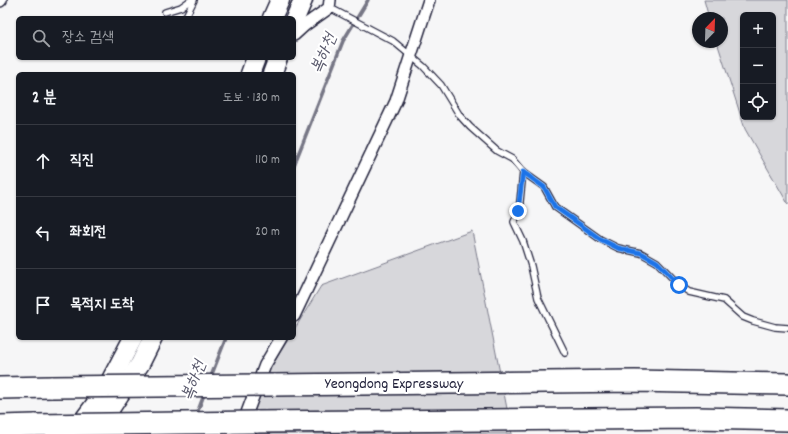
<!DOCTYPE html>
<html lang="ko">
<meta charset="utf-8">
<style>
:root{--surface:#171b24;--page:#242831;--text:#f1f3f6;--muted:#9ea1a6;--line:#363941}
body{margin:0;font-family:Dekko,"Poor Story",sans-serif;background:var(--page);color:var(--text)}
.controls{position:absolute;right:12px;top:12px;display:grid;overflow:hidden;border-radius:6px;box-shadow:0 1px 3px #0004}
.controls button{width:36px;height:36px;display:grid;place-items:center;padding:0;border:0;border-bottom:1px solid var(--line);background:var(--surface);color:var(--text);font:20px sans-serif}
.compass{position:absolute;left:692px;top:12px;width:36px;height:36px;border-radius:50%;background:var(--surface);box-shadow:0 1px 3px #0004;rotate:23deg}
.stop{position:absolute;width:12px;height:12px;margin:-9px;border:3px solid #1a73e8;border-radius:50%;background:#fff}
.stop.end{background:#1a73e8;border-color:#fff;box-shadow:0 1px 4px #0008}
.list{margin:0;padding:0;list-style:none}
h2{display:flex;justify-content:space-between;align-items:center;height:52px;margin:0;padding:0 16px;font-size:17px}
h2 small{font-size:13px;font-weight:400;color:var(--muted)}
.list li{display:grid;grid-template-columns:26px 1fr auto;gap:12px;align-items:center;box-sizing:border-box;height:72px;padding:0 16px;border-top:1px solid var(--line)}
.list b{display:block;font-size:15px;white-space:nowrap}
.list em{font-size:13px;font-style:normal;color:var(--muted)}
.icon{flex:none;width:22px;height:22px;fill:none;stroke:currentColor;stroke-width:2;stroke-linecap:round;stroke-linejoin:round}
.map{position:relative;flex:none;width:788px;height:434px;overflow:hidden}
.search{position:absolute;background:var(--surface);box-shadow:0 1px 3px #0004;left:16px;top:16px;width:280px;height:44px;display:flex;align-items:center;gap:10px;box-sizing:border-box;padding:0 14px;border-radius:6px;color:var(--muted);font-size:15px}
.panel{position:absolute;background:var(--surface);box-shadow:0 1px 3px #0004;left:16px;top:72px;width:280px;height:268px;border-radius:6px}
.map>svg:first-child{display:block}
.green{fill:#d7d7db;stroke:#7c7c8b;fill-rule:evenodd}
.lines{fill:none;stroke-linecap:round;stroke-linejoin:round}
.stream{stroke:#767685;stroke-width:3.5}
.lane-casing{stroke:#22223b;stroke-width:8}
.street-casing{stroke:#22223b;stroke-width:14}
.primary-casing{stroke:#22223b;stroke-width:21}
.highway-casing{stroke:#22223b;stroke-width:24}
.lane{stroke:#fff;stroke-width:5.5}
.street{stroke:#fff;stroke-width:11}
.primary{stroke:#fff;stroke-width:18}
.highway{stroke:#fff;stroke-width:21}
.highway-bridge-casing{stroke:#22223b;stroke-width:24;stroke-linecap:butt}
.highway-bridge{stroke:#fff;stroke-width:21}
.route{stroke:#1a73e8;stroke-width:5}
.labels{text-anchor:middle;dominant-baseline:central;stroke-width:4;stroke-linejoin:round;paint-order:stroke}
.street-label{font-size:16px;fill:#22223b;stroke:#fff}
.water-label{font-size:17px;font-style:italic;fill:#5a5a6d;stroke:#fff}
</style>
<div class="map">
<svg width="788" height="434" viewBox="0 0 788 434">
<rect width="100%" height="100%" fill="#f6f6f7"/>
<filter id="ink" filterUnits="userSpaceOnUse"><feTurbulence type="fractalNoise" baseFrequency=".025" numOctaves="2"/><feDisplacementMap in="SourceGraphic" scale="8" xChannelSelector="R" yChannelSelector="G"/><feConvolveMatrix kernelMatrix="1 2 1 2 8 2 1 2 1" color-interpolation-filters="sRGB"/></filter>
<g filter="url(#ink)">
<g class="green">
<path d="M704,0H788V204L745,129L717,42H722V18H709ZM743,15H773V117H743Z"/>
<polygon points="472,231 512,434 230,434 289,338 294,338 294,330 321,286"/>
</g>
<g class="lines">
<g class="stream">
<polyline points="294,165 343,41 368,0"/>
<polyline points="210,379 226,338"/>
<polyline points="196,416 205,392"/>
</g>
<defs>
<g id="lane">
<polyline points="334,10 393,41 423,66 441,85 460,116 470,127 497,151 512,159 523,172 544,187 555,207 600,239 618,248 641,253 657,262 679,285 689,292 724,300 743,317 753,321 775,327 788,328"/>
<polyline points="165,12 181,7 191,0"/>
<polyline points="185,18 194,0"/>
<polyline points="523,172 519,211 514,222 523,241 531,266 538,298 565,353"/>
</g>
<g id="street">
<polyline points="0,1 1,0"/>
<polyline points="294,35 305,25 329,8 330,0"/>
<polyline points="294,316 396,101 429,0"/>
<polyline points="239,434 265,365 281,338"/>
</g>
<g id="primary">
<polyline points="272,18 280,0"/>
<polyline points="294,21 303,0"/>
<polyline points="250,74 256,58"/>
<polyline points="272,74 278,58"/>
<polyline points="94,433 140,364 153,338"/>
<polyline points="73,434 105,391 133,338"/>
</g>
<g id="highway">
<polyline points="274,385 635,381 788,384"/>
<polyline points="0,388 52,387"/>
<polyline points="256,422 696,418 788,420"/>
<polyline points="0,426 36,425"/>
</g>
</defs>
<use href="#lane" class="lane-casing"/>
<use href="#street" class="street-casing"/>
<use href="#primary" class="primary-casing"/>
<use href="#highway" class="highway-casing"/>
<use href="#lane" class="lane"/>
<use href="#street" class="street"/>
<use href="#primary" class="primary"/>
<use href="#highway" class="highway"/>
<defs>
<g id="highway-bridge">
<polyline points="52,387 274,385"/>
<polyline points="36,425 256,422"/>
</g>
</defs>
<use href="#highway-bridge" class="highway-bridge-casing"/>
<use href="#highway-bridge" class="highway-bridge"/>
</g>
</g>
<g class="lines" filter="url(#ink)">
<polyline class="route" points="518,211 523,172 544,187 555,207 568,216 600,239 618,248 641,253 657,262 679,285"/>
</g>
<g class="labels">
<g class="street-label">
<text x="394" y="384">Yeongdong Expressway</text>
</g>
<g class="water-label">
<text transform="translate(325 54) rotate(-67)">복하천</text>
<text transform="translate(195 381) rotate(-69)">복하천</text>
</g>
</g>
</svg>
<div class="controls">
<button>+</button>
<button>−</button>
<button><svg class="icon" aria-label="locate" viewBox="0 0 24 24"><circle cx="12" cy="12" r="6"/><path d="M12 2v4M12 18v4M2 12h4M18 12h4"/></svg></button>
</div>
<svg class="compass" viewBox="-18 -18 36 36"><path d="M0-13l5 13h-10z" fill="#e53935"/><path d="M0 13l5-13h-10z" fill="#9ea1a6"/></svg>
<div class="stop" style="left:679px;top:285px"></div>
<div class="stop end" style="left:518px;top:211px"></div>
<div class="search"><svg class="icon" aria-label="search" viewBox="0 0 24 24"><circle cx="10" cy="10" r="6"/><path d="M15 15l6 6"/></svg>장소 검색</div>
<section class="panel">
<h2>2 분<small>도보 · 130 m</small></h2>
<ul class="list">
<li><svg class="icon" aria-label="ahead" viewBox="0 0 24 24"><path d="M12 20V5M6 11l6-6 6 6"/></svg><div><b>직진</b></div><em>110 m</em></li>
<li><svg class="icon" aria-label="left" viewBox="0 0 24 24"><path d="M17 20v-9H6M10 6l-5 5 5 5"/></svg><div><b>좌회전</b></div><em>20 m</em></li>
<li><svg class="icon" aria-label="arrive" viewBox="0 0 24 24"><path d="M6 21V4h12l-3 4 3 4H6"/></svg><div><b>목적지 도착</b></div></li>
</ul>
</section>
</div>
